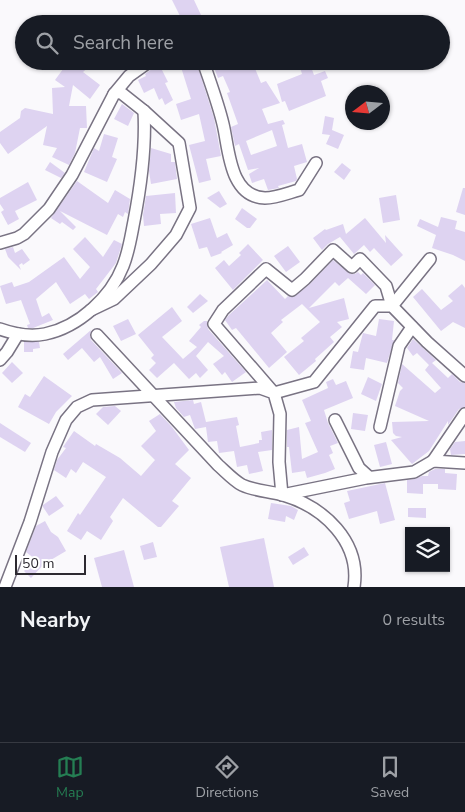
<!DOCTYPE html>
<style>
:root{--surface:#171b24;--page:#242831;--text:#f1f3f6;--muted:#9ea1a6;--line:#363941;--accent:#257e53}
body{margin:0;font-family:"Nunito Sans",sans-serif;background:var(--page);color:var(--text)}
.controls{position:absolute;right:15px;bottom:15px;display:grid;overflow:hidden;border-radius:0px;box-shadow:0 1px 4px #0004}
.controls button{width:45px;height:45px;display:grid;place-items:center;padding:0;border:0;border-bottom:1px solid var(--line);background:var(--surface);color:var(--text);font:25px sans-serif}
.compass{position:absolute;left:345px;top:85px;width:45px;height:45px;border-radius:50%;background:var(--surface);box-shadow:0 1px 4px #0004;rotate:254deg}
.scale{position:absolute;left:15px;bottom:12px;width:71px;box-sizing:border-box;padding-left:5px;border:2px solid #2d2a31;border-top:0;font-size:14px;line-height:18px;white-space:nowrap;color:#2d2a31;-webkit-text-stroke:4px #fff;paint-order:stroke}
.list{margin:0;padding:0;list-style:none}
h2{display:flex;justify-content:space-between;align-items:center;height:65px;margin:0;padding:0 20px;font-size:21px}
h2 small{font-size:16px;font-weight:400;color:var(--muted)}
.icon{flex:none;width:28px;height:28px;fill:none;stroke:currentColor;stroke-width:2;stroke-linecap:round;stroke-linejoin:round}
.map{position:relative;flex:none;width:465px;height:587px;overflow:hidden}
.search{position:absolute;background:var(--surface);box-shadow:0 1px 4px #0004;left:15px;right:15px;top:15px;height:55px;display:flex;align-items:center;gap:12px;box-sizing:border-box;padding:0 18px;border-radius:28px;color:var(--muted);font-size:19px}
.sheet{height:155px;background:var(--surface)}
nav{display:flex;justify-content:space-around;align-items:center;box-sizing:border-box;height:70px;border-top:1px solid var(--line);background:var(--surface);font-size:14px;color:var(--muted)}
nav a{display:grid;justify-items:center;gap:2px}
nav .on{color:var(--accent)}
.map>svg:first-child{display:block}
.building{fill:#ded3f1;fill-rule:evenodd}
.lines{fill:none;stroke-linecap:round;stroke-linejoin:round}
.street-casing{stroke:#797383;stroke-width:14}
.street{stroke:#fff;stroke-width:11}
</style>
<div class="map">
<svg width="465" height="587" viewBox="0 0 465 587">
<rect width="100%" height="100%" fill="#faf9fc"/>
<g class="building">
<polygon points="172,0 194,0 201,15 184,24"/>
<polygon points="69,61 95,61 83,72 100,85 90,99 73,85 69,106 86,106 87,128 80,128 75,153 69,165 52,157 57,148 43,145 47,126 8,154 0,143 0,132 20,118 21,111 25,108 53,114 52,88 65,87 55,80"/>
<polygon points="189,61 196,61 214,118 221,156 206,159 211,180 199,183 189,145 205,141 199,114 181,120 176,104 191,99 180,64"/>
<path d="M221,61H252L261,83L266,81L280,103L262,109L268,124L283,120L285,124L282,125L288,148L302,144L307,162L294,166L297,179L296,181L278,186L279,188L268,190L264,179L252,183L249,174L259,168L248,170L239,144L235,146L231,127L238,124L227,93L230,92L223,76L218,78L213,65ZM272,130L277,146L251,155L246,141Z"/>
<polygon points="298,61 309,61 314,75 325,71 328,78 321,81 326,96 289,111 285,101 282,102 277,84 302,74"/>
<polygon points="159,64 168,82 165,83 173,100 165,105 162,98 159,100 154,88 144,93 138,80 146,76 145,74"/>
<polygon points="122,104 134,113 128,126 114,119"/>
<polygon points="325,116 334,118 332,130 344,135 338,149 326,144 330,135 322,134"/>
<polygon points="104,134 118,138 112,157 117,159 107,182 84,172 94,148 99,151"/>
<polygon points="151,148 171,154 171,162 175,162 177,179 151,184 149,171"/>
<polygon points="50,162 65,173 61,178 45,170"/>
<polygon points="342,163 351,170 344,180 334,172"/>
<polygon points="77,181 108,203 115,190 130,199 128,214 125,212 123,217 118,214 107,235 60,211 76,227 73,230 62,222 60,224 51,218"/>
<polygon points="28,182 37,200 15,211 19,219 8,225 1,212 4,210 0,204 0,198"/>
<polygon points="463,188 465,188 465,215 456,212"/>
<polygon points="219,191 227,204 220,208 207,198"/>
<polygon points="175,193 176,213 160,214 161,224 144,226 143,215 146,196"/>
<polygon points="396,195 400,220 383,223 379,198"/>
<polygon points="242,208 257,219 250,228 247,228 235,219"/>
<polygon points="441,217 457,221 455,229 465,232 465,261 453,255 432,248 436,235 417,226 420,219 438,227"/>
<polygon points="210,218 217,238 227,233 233,245 221,252 222,253 211,257 207,247 199,249 191,224"/>
<polygon points="365,218 386,243 385,235 403,255 391,266 374,248 370,252 364,245 354,254 340,237 328,244 322,250 313,238 325,229 326,230 343,224 346,234"/>
<polygon points="85,237 103,257 114,240 122,244 116,263 96,289 98,292 89,299 85,294 70,304 56,282 36,299 42,317 49,313 53,320 33,328 28,328 27,325 30,324 21,300 6,304 0,286 12,282 14,287 29,282 64,257 80,279 90,267 73,249"/>
<polygon points="248,244 263,260 233,290 215,268 224,260 229,266 241,255 239,253"/>
<polygon points="288,246 300,262 286,272 274,256"/>
<polygon points="13,247 15,253 22,249 30,260 23,265 22,263 19,265 21,270 8,257 5,249"/>
<polygon points="333,260 350,274 355,274 358,272 361,275 363,273 375,285 366,294 348,278 339,286 335,282 309,308 344,298 349,319 337,322 342,327 330,337 334,342 315,359 316,361 299,375 284,357 304,341 301,338 320,322 302,304 281,320 283,322 271,333 287,352 269,368 236,328 232,330 225,320 229,315 267,280 285,299 288,296 294,297 310,284"/>
<polygon points="462,284 465,288 465,328 453,322 441,331 413,297 422,289 441,310 453,301 448,296"/>
<polygon points="200,294 208,301 193,313 187,307"/>
<polygon points="172,307 182,321 162,337 183,359 197,347 189,341 201,327 199,325 204,321 207,321 208,329 246,372 232,382 225,372 222,375 213,364 224,356 208,342 196,356 208,370 200,378 196,373 189,379 174,363 157,378 149,370 156,363 151,358 154,355 138,335"/>
<polygon points="128,319 136,334 121,341 113,326"/>
<polygon points="379,319 394,321 392,340 394,340 387,363 366,358 364,370 350,368 353,351 358,352 363,333 376,336"/>
<polygon points="91,330 90,336 91,340 122,373 113,379 100,357 94,362 82,348 68,360 63,354"/>
<polygon points="413,339 436,360 432,363 448,378 452,374 460,382 465,383 465,407 459,409 448,425 448,421 429,451 412,464 391,440 402,437 396,436 393,433 392,422 429,421 395,406 400,391 403,388 398,383 402,364 435,393 441,388 425,370 429,365 417,353 413,356 407,348"/>
<polygon points="24,342 39,342 40,348 33,349 33,352 24,352"/>
<polygon points="12,362 23,373 12,383 2,373"/>
<polygon points="44,376 72,396 56,412 49,424 18,407 25,394 30,397"/>
<polygon points="368,377 382,384 376,401 361,394"/>
<polygon points="333,379 336,385 346,381 353,398 324,410 328,423 338,443 330,446 333,453 329,455 335,469 325,473 307,478 305,471 292,473 289,447 287,447 287,430 299,427 302,459 318,452 305,423 311,421 302,400 328,388 326,382"/>
<polygon points="193,400 194,404 201,402 206,422 237,417 239,425 236,426 240,447 259,443 259,440 262,440 261,432 272,430 272,450 258,452 263,471 249,474 247,465 237,467 234,451 219,453 217,441 208,442 206,427 195,429 190,415 184,417 176,408 174,402"/>
<polygon points="115,406 121,411 108,425 96,414 103,407"/>
<polygon points="353,413 368,415 365,431 351,429"/>
<polygon points="160,414 172,427 189,450 175,464 191,478 172,501 179,506 161,527 158,527 123,498 110,517 113,521 101,540 87,531 81,540 67,531 78,513 80,515 106,477 83,462 76,473 71,469 66,478 54,470 57,460 66,448 63,447 74,431 95,446 96,444 120,458 141,476 155,460 141,446 156,431 149,421"/>
<polygon points="0,423 31,443 25,452 0,437"/>
<polygon points="465,441 465,454 451,455 450,449 455,442"/>
<polygon points="386,442 392,464 380,467 374,445"/>
<polygon points="435,469 445,469 445,473 457,474 456,490 438,489 438,484 423,484 423,494 407,493 407,480 415,479 422,476 428,476 429,472"/>
<polygon points="385,483 395,520 380,524 377,511 349,519 344,503 350,501 347,491"/>
<polygon points="56,496 64,506 49,516 43,507 43,505"/>
<polygon points="271,503 291,506 298,510 294,520 286,516 285,522 268,519"/>
<polygon points="408,508 426,508 426,518 408,517"/>
<polygon points="45,521 51,532 58,537 66,551 44,564 31,578 24,571 35,559 26,552 36,526"/>
<polygon points="264,538 274,587 229,587 220,547"/>
<polygon points="153,542 157,557 144,560 140,546"/>
<polygon points="304,547 309,555 293,565 288,557"/>
<polygon points="124,550 134,587 102,587 94,558"/>
</g>
<g class="lines">
<defs>
<g id="street">
<path d="M203,61C210,82 218,103 223,124C229,148 229,197 265,198C276,198 288,193 299,190L316,163"/>
<polyline points="114,94 129,76 150,61"/>
<polyline points="0,243 17,238 24,234 49,209 72,175 114,94 120,92 144,111 179,143 190,208 176,235 151,264 114,299 91,310"/>
<polyline points="392,306 386,286 360,259 352,267 333,250 305,279 292,290 266,269 223,310 214,324 274,393 314,382 375,306 392,306 427,342 465,376"/>
<polyline points="392,306 430,259"/>
<path d="M0,329C14,334 30,337 45,334C79,327 111,297 123,266C129,251 131,236 134,221C141,185 146,147 144,111"/>
<path d="M97,335L218,465C225,471 233,480 242,485C255,491 269,491 283,495C324,507 361,542 354,587"/>
<polyline points="0,360 7,352 18,334"/>
<polyline points="335,420 359,468 369,477"/>
<polyline points="380,427 399,346 412,327"/>
<polyline points="433,461 465,414"/>
<polyline points="5,587 30,522 52,452 66,420 77,407 92,400 260,388 274,393 280,414 279,462 282,495 366,478 414,472 433,461 465,463"/>
</g>
</defs>
<use href="#street" class="street-casing"/>
<use href="#street" class="street"/>
</g>
</svg>
<div class="controls">
<button><svg class="icon" aria-label="layers" viewBox="0 0 24 24"><path d="M12 4l9 5-9 5-9-5zM3 14l9 5 9-5"/></svg></button>
</div>
<svg class="compass" viewBox="-18 -18 36 36"><path d="M0-13l5 13h-10z" fill="#e53935"/><path d="M0 13l5-13h-10z" fill="#9ea1a6"/></svg>
<div class="scale">50 m</div>
<div class="search"><svg class="icon" aria-label="search" viewBox="0 0 24 24"><circle cx="10" cy="10" r="6"/><path d="M15 15l6 6"/></svg>Search here</div>
</div>
<section class="sheet">
<h2>Nearby<small>0 results</small></h2>
<ul class="list">
</ul>
</section>
<nav>
<a class="on"><svg class="icon" aria-label="map" viewBox="0 0 24 24"><path d="M3 6l6-2 6 2 6-2v14l-6 2-6-2-6 2zM9 4v14M15 6v14"/></svg>Map</a>
<a><svg class="icon" aria-label="directions" viewBox="0 0 24 24"><path d="M12 3l9 9-9 9-9-9zM9 14v-3h6M13 9l2 2-2 2"/></svg>Directions</a>
<a><svg class="icon" aria-label="saved" viewBox="0 0 24 24"><path d="M7 4h10v16l-5-4-5 4z"/></svg>Saved</a>
</nav>
